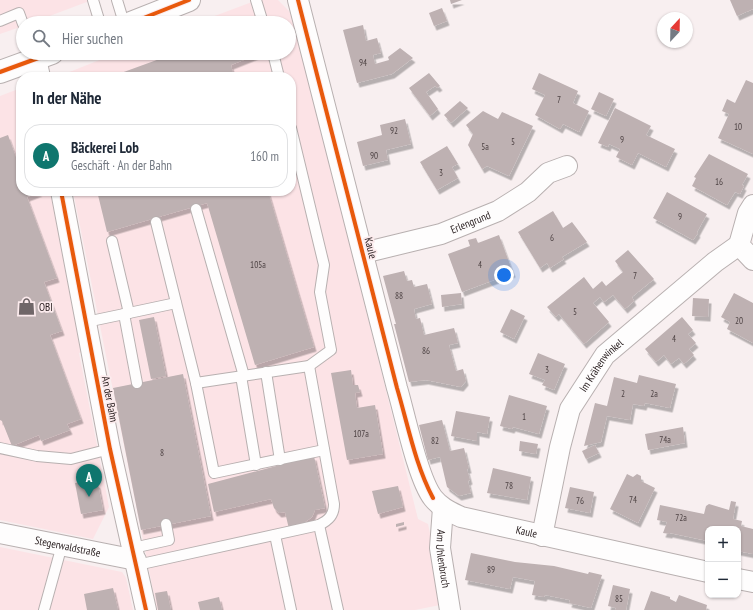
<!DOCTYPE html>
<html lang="de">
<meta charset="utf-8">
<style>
:root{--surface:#fff;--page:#f6f6f7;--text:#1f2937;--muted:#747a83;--line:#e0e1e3;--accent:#0f766e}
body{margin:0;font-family:"PT Sans Narrow",sans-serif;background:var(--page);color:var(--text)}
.controls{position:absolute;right:12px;bottom:12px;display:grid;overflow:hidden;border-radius:8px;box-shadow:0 1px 3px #0004}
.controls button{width:36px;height:36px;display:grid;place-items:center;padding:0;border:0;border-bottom:1px solid var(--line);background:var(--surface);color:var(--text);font:20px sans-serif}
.compass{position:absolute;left:657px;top:12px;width:36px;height:36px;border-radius:50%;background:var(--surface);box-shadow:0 1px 3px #0004;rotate:22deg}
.you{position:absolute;left:504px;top:275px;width:14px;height:14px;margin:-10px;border:3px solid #fff;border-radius:50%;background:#1a73e8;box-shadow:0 0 0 6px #1a73e833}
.badge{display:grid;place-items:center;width:26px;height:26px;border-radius:50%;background:var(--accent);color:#fff;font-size:13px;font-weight:700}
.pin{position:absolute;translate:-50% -33px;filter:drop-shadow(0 1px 2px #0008)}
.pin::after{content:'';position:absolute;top:21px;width:14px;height:12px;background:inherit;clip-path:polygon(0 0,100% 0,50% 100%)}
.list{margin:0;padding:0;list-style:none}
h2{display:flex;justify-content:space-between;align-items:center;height:52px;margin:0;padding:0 16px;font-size:17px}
h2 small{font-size:13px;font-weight:400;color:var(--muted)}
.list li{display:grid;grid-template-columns:26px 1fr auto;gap:12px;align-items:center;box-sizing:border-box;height:64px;margin:0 8px 8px;padding:0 8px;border:1px solid var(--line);border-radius:16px}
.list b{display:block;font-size:15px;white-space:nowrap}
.list p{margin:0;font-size:13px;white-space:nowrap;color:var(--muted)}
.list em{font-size:13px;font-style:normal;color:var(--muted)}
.icon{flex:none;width:22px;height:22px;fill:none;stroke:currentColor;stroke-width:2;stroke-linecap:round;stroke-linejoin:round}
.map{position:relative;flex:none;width:753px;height:610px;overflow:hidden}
.search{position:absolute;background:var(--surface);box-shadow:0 1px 3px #0004;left:16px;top:16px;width:280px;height:44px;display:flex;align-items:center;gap:10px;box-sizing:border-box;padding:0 14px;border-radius:22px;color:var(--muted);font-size:15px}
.panel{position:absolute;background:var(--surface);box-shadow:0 1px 3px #0004;left:16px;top:72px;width:280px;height:124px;border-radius:16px}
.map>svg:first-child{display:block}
.built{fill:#fce3e6}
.building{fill:#beb1b2;filter:url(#shadow)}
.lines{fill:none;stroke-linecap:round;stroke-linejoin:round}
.service-casing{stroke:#b8b0b0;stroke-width:12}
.minor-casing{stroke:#b8b0b0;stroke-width:22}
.secondary-casing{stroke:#b8b0b0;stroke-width:24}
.service{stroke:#fefdfd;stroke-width:10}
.minor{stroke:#fefdfd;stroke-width:20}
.secondary{stroke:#fefdfd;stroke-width:22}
.cycleway-casing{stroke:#fcebed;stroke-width:6}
.cycleway{stroke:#e8590c;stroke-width:4}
.labels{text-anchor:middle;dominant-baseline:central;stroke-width:3.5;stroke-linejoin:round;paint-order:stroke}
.number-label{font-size:9px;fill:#4d4243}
.street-label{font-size:11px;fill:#271d1e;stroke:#fcebed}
.poi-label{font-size:11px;fill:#271d1e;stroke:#fcebed;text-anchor:start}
</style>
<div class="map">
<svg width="753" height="610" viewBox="0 0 753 610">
<defs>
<filter id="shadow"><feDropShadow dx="2.5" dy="4.5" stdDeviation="0" flood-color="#0004"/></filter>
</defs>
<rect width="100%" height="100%" fill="#f8eff0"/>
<g class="built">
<polygon points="0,0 92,0 31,23 23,23 23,26 0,34"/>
<polygon points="257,0 278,0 289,11 294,21 418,519 428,524 445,604 415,610 157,610 73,191 291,191 291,77 57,77 117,53 289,53 289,23 196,23"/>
<polygon points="21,88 21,191 50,191 82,352 79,353 109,507 93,539 0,520 0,96"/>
<polygon points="0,547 122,572 126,578 133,610 0,610"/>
</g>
<g class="building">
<polygon points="450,0 462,0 451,4"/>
<polygon points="730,0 753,0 753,9 737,16"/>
<polygon points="442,8 447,21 434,26 429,13"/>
<polygon points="363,25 366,41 377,38 381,53 373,55 375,64 389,60 388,57 400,48 413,58 392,74 357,83 343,30"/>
<polygon points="170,53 261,53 231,65 234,77 110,77 165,57 164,55"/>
<polygon points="429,73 440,86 437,88 435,86 426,92 438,109 430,116 409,88"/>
<polygon points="539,73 578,91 573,103 589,111 579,132 563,124 560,129 535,115 545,95 532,89"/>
<polygon points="746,80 753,83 753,154 718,138 729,114 722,111 727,99 735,103"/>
<polygon points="599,92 614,99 606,116 591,109"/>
<polygon points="460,101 468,108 451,123 444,115"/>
<polygon points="615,108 651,126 646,135 675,149 666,167 638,153 632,165 616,157 620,149 609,144 608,147 598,143"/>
<polygon points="483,111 498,119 502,112 533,126 509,176 487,166 482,169 468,145 473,134 466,125"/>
<polygon points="405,119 411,144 386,150 388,160 363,166 357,142 382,135 380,125"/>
<polygon points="8,135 18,163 21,162 21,191 40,192 27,197 57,278 44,282 62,331 50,335 81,419 67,424 70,430 41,441 39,435 12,446 2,421 0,420 0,138"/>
<polygon points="447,146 458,164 452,167 458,178 437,190 420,162"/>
<polygon points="709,154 748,174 742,185 744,186 740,194 735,192 727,205 692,186 696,178 694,177"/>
<polygon points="97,191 268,191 314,347 255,365 207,203 107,232"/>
<polygon points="667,192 707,214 697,232 698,233 693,240 653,218"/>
<polygon points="553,211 563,228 572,222 587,242 562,257 564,259 550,268 547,263 540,268 518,232"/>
<polygon points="499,235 513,273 462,292 448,254 470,246 468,240 476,238 478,243"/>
<polygon points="628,250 654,279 632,297 634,301 625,309 613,295 604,302 600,297 593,303 609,322 584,344 559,314 556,317 547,307 584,277 593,289 602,281 606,286 623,272 615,261"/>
<polygon points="404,271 407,281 412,280 414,287 427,284 432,304 414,309 416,319 420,318 424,335 454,328 458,343 449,345 456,371 463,369 466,381 461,387 426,380 409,382 394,324 396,324 394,317 383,276"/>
<polygon points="461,293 462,304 442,307 441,295"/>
<polygon points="734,293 753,303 753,343 727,329 730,322 721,317"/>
<polygon points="693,298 709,299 708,317 692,316"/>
<polygon points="511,309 525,316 514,339 500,332"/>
<polygon points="154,317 166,376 151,379 139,320"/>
<polygon points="682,317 693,330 688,334 696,343 689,349 694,355 684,364 679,358 671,364 664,355 656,362 645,349"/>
<polygon points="538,353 565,364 554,390 542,385 545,380 529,374"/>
<polygon points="351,370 353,385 358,385 360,392 355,393 357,408 375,405 383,454 347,460 331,373"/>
<polygon points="183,374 211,516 141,530 113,388"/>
<polygon points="639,375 676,384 670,408 645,403 644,406 633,404 630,420 607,416 601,442 584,446 595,403 607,406 614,377 637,383"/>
<polygon points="509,395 547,406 539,434 513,427 512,429 500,426"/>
<polygon points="456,411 490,417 487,434 477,432 477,441 451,436"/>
<polygon points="442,420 450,451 464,448 469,469 467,469 470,480 468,481 471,493 459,496 447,487 440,457 428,460 419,425"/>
<polygon points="683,427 685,443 648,450 645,434"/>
<polygon points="520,441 538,444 536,454 519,451"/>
<polygon points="595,445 599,453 586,459 582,451"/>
<polygon points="314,456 325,508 315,510 312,517 301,525 289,529 285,512 279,513 274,508 271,499 214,512 208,484"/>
<polygon points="493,468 531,477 527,500 487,493"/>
<polygon points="627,474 633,477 637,474 641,476 641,481 655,488 638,523 610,509"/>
<polygon points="91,480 98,484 103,510 81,514 75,483"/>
<polygon points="398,486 403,507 378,514 372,491"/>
<polygon points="570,487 594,492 590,513 565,508"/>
<polygon points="731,501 736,502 733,519 742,521 741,526 753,529 753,554 738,551 738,529 708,529 708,541 670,533 670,534 663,533 667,522 657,520 660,505 704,514 706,506 709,504 729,510"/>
<polygon points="404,522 404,525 396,527 396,524"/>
<polygon points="471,553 515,562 554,566 588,574 589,572 602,575 591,608 569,603 570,600 545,595 544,597 532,595 535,581 513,577 510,589 465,580"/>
<polygon points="613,585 630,589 626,610 615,610 616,608 608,606"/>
<polygon points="113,588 118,610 87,610 84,594"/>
<polygon points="167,591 171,610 158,610 155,593"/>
<polygon points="651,591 670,597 670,599 676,602 679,595 707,605 706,610 644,610"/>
<polygon points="219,597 222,610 200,610 198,602"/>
</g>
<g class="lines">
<defs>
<g id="service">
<polyline points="93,0 100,23"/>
<polyline points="117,0 124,23"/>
<polyline points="256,0 263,23"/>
<polyline points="0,21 19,13 23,24"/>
<polyline points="273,53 279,77"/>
<polyline points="196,209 244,376"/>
<polyline points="156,222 196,383 309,366 331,350 320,292 324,265 291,128"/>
<polyline points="129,313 176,303"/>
<polyline points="124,314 137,383"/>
<polyline points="86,322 129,313 112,241"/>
<polyline points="266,372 280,460"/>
<polyline points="241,376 256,465"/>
<polyline points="196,383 214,473 324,450"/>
<polyline points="0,448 37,456 71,459 110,449"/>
<polyline points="319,525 338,610"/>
<polyline points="275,535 291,610"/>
<polyline points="133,548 169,540 166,524"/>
<path d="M137,565L319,525C329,520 334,515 334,504L309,366"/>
<polyline points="44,610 62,545"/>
</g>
<g id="minor">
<path id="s1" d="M298,0L397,388C405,415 418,479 433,498C441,508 451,512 461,517L708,572"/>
<polyline points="36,59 40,77"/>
<polyline points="61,191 110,449 146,610"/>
<polyline points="753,205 748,213 739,245 753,260"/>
<path id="s2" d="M363,253L441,234L498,211L528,192L548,173L567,166"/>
<path id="s3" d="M443,508L440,548L450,610"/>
<path id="s4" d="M0,533L136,560"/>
<path id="s5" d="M542,536L560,447L570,409L605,355L715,262L739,245"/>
<polyline points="738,579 753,582"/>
</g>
<g id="secondary">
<polyline points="131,23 189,0"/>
<polyline points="0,72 52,53"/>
</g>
</defs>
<use href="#service" class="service-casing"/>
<use href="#minor" class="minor-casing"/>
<use href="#secondary" class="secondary-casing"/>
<use href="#service" class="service"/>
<use href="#minor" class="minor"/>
<use href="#secondary" class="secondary"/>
<defs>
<g id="cycleway">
<path d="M298,0L397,388C408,425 415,464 433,498"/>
<polyline points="131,23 189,0"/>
<polyline points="0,72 52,53"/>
<polyline points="61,191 110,449 146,610"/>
</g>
</defs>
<use href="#cycleway" class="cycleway-casing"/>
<use href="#cycleway" class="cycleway"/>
</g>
<defs>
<symbol id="shop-bare" viewBox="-9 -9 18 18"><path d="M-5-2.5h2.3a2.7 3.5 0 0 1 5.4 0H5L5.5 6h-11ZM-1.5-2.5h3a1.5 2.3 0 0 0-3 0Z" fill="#706668" stroke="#fcebed" stroke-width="2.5" paint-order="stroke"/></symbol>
</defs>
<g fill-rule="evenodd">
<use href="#shop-bare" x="14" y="294" width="25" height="25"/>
</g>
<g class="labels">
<g class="number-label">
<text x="363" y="62">94</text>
<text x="559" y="99">7</text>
<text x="738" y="126">10</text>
<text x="394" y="130">92</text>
<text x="622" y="139">9</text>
<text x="513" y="141">5</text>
<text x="485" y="146">5a</text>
<text x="374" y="155">90</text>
<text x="441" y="172">3</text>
<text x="719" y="181">16</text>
<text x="680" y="216">9</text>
<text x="552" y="237">6</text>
<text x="258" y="264">105a</text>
<text x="480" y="264">4</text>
<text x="635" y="275">7</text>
<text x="399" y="295">88</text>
<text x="575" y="311">5</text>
<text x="739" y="320">20</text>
<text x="674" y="338">4</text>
<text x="426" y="350">86</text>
<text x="547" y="369">3</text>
<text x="623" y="393">2</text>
<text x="654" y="393">2a</text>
<text x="524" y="416">1</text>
<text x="361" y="433">107a</text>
<text x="665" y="439">74a</text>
<text x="435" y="440">82</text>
<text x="162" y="452">8</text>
<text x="509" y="485">78</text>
<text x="633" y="499">74</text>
<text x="580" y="500">76</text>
<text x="681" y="517">72a</text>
<text x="491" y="569">89</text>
<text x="619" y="598">85</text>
</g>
<g class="street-label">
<text stroke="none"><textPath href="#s2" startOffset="112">Erlengrund</textPath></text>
<text transform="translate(371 248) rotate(76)">Kaule</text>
<text stroke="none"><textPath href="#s5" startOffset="184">Im Krähenwinkel</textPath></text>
<text transform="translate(110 399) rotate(79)">An der Bahn</text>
<text stroke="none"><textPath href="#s1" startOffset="618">Kaule</textPath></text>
<text stroke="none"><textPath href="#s4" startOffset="69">Stegerwaldstraße</textPath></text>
<text stroke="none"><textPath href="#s3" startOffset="51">Am Uhlenbruch</textPath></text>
</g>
<g class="poi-label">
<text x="39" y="307">OBI</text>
</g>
</g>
</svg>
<div class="controls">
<button>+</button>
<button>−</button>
</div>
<svg class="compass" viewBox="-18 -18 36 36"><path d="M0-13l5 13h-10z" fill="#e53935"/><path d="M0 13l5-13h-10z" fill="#747a83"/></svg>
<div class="you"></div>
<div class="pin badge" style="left:89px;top:497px">A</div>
<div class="search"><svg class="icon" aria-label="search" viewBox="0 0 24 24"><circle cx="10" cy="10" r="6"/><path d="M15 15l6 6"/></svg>Hier suchen</div>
<section class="panel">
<h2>In der Nähe<small></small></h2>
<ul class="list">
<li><span class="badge">A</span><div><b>Bäckerei Lob</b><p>Geschäft · An der Bahn</p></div><em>160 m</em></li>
</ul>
</section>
</div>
